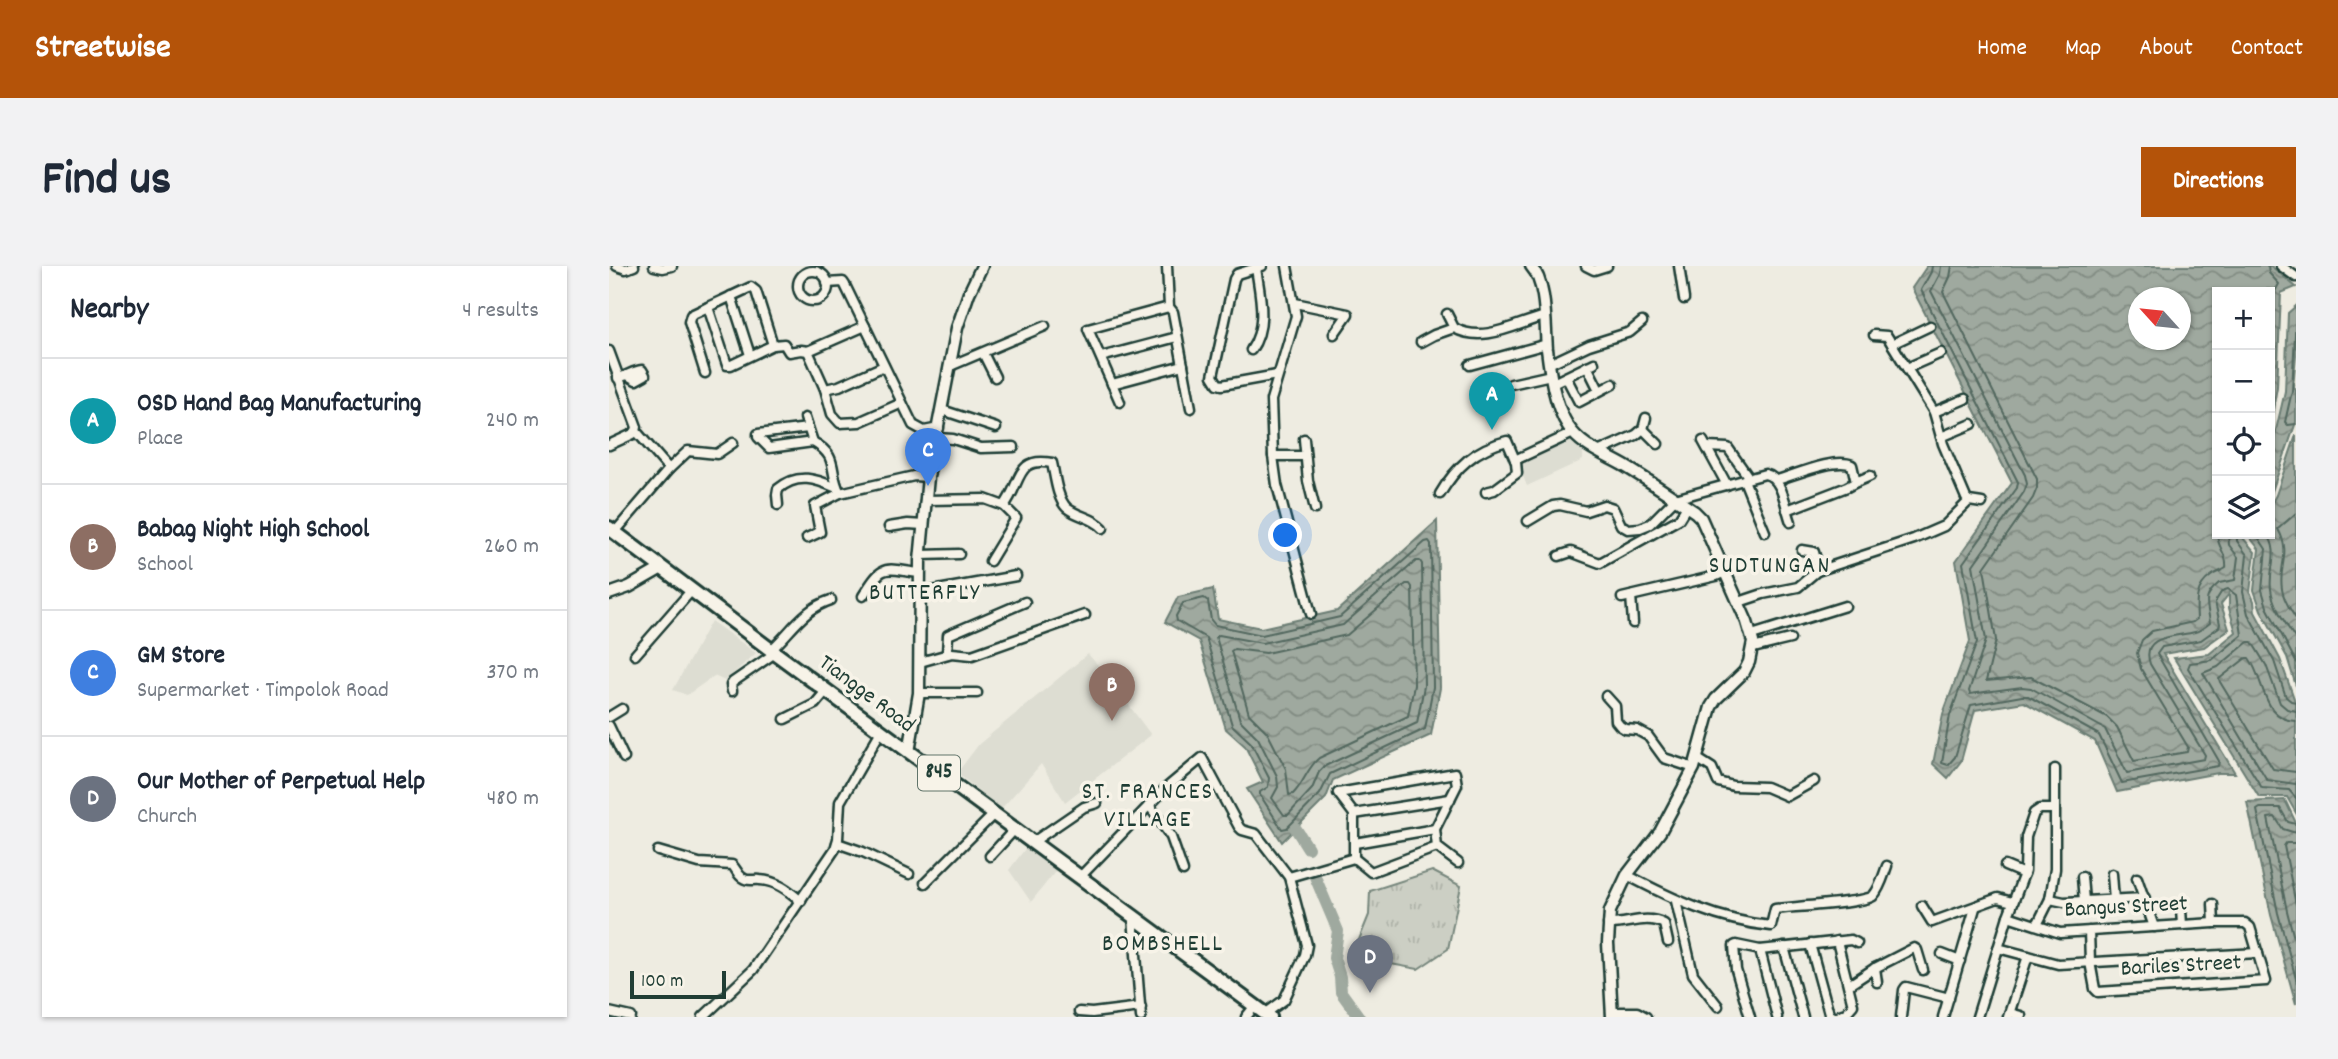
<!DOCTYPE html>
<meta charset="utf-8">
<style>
:root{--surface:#fff;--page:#f2f2f3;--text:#1f2937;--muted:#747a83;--line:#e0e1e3;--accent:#b45309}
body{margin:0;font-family:Dekko,sans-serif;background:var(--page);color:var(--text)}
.controls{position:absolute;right:21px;top:21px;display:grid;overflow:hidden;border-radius:0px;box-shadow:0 2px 5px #0004}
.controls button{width:63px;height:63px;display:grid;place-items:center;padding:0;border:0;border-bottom:2px solid var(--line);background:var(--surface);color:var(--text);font:35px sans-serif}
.compass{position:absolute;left:1519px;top:21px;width:63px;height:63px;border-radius:50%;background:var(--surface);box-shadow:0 2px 5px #0004;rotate:297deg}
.scale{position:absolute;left:21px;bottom:18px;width:96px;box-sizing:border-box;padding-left:7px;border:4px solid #1f3d34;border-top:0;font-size:19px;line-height:24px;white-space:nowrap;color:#1f3d34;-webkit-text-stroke:5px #f7f3e8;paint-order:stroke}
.you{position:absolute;left:677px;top:270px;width:24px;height:24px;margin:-18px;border:5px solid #fff;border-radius:50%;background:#1a73e8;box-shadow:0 0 0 10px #1a73e833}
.badge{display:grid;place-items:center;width:46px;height:46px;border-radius:50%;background:var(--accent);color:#fff;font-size:23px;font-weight:700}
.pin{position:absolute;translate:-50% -58px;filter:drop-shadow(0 2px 4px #0008)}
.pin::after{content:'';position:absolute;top:37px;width:24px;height:21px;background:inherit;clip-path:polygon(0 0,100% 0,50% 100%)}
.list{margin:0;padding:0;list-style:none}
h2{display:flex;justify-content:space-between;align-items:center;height:91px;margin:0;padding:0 28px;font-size:30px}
h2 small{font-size:23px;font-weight:400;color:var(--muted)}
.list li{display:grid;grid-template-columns:46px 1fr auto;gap:21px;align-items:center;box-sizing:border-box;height:126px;padding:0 28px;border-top:2px solid var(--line)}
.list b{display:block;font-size:26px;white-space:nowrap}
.list p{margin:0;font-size:23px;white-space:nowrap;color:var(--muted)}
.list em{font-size:23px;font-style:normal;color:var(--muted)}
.icon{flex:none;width:38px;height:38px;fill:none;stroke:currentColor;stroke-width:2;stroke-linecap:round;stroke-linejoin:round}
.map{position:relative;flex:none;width:1687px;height:751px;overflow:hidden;border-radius:0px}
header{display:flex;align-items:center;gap:42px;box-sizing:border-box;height:98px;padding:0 35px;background:var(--accent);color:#fff}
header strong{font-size:33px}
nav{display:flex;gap:38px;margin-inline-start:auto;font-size:24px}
.intro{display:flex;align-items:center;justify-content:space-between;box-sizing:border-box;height:168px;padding:0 42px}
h1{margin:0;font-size:49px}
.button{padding:18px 32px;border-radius:0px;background:var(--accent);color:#fff;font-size:24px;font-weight:700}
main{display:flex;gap:42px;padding:0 42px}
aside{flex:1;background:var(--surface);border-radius:0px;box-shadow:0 2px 5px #0004}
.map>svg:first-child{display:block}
.built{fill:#ddddd2}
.grass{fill:url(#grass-tufts);stroke:#76867c;stroke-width:2}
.water{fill:url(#water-waves);stroke:#6c7e74;stroke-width:2;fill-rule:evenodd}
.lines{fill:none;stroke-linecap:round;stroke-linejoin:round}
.shore{stroke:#52685f;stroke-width:2}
.river{stroke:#9fa99f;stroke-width:12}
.minor-casing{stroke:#1f3d34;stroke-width:13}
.tertiary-casing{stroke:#1f3d34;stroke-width:15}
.primary-casing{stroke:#1f3d34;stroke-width:18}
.minor{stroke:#f7f3e8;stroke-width:8}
.tertiary{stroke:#f7f3e8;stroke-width:10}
.primary{stroke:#f7f3e8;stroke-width:12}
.labels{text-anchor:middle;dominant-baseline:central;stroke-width:7;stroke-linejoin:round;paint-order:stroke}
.shield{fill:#f7f3e8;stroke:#60746a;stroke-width:2}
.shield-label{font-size:21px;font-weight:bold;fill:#1f3d34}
.street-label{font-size:23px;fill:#1f3d34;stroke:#f7f3e8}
.neighbourhood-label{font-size:24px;letter-spacing:2px;fill:#1f3d34;stroke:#f7f3e8}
</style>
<header>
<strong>Streetwise</strong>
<nav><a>Home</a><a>Map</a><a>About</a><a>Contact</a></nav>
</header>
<div class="intro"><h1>Find us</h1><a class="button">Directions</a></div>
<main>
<aside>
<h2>Nearby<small>4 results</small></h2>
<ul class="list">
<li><span class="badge" style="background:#0f9aa8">A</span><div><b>OSD Hand Bag Manufacturing</b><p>Place</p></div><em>240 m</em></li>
<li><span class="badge" style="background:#8d6e63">B</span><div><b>Babag Night High School</b><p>School</p></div><em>260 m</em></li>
<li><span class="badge" style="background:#3f7fe0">C</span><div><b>GM Store</b><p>Supermarket · Timpolok Road</p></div><em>370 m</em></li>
<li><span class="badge" style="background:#6b7280">D</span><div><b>Our Mother of Perpetual Help</b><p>Church</p></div><em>480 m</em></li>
</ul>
</aside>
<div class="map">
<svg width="1687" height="751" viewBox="0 0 1687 751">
<defs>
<pattern id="grass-tufts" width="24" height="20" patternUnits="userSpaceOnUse" patternTransform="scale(1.75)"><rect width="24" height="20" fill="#cccfc4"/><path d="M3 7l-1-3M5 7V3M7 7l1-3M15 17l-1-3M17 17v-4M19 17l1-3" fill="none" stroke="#afb3a9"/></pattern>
<pattern id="water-waves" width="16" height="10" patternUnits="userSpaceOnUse" patternTransform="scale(1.75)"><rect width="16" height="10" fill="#9fa99f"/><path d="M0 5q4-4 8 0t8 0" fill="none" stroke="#818b82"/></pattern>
</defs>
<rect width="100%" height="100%" fill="#eeece1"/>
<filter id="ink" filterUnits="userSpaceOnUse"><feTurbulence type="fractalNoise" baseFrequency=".0143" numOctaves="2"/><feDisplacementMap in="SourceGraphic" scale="14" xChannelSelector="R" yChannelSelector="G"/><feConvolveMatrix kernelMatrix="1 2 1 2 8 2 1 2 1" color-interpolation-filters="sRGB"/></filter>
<g filter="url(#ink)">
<g class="built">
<polygon points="961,169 974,183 974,194 918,220 908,195"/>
<polygon points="102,355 147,387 116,415 105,410 78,429 64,424"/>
<polygon points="479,388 499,411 542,469 456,536 432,498 392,543 348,507 370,478"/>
<polygon points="419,579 449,602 422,636 400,604"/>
</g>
<polygon class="grass" points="823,605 852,620 839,683 809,703 743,691 760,649 761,625"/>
<g class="water">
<path d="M1318,0H1662L1687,21L1672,27L1668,121L1661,161V26H1608V268H1636L1634,272L1646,286L1641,326L1645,335L1646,346L1671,393L1687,438V547L1678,531H1650L1565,392L1600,388L1627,366L1620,342V328L1612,338L1620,363L1595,381L1554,388L1626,507H1609L1508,526L1486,475L1415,436L1366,444L1352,495L1339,512L1324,498L1334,448L1361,375L1347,295L1403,217L1303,22ZM1530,32H1572V74H1530Z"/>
<polygon points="1687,40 1687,89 1684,121 1687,124 1687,156 1661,231 1661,190 1676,125 1679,47"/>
<polygon points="1687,169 1687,420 1678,391 1652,344 1645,324 1650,283 1639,269 1661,268 1661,240 1667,229"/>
<polygon points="828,255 831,422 822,469 724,514 717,532 673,576 638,523 654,516 636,480 617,463 590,375 556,356 569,331 604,323 609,353 652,362 728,345"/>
<polygon points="1676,534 1687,557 1687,738 1662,649 1638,536"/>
</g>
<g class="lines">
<g class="shore">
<polyline points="1323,0 1322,6 1312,24 1409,216 1408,222 1354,297 1368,376 1341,449 1333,497 1339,499 1346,491 1362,439 1413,430 1419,430 1490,469 1513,517 1609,500 1610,495 1548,388 1553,381 1592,374 1610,361 1611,358 1606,336 1613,325 1619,323 1627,329 1633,369 1603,394 1581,397 1579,402 1653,522 1680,524 1687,532"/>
<path d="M1332,0L1331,8L1322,25L1416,209L1418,218L1415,226L1364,299L1377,374L1360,425L1361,428L1413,421L1422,422L1496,463L1518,507L1595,493L1596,489L1541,398C1531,368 1567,371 1586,366C1591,365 1596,361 1601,357C1599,338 1592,332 1610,317L1626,314L1629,291L1620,279L1619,268"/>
<path d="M1343,0L1341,11L1334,26L1428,213V222L1424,232L1375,302L1387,374L1377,415L1422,411L1498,451L1508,461L1525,495L1578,486L1579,481L1532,403L1528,387L1533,374L1543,365L1584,356L1588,353C1587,336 1586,321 1602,310C1607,306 1613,305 1617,302C1619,289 1608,281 1608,268"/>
<polyline points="1659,0 1660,7 1670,18 1665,27 1661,123"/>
<polyline points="1687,49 1683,125 1676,156 1679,159 1687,158"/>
<path d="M1687,247L1669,263C1683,289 1669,298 1673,323C1674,334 1682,344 1687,353"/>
<polyline points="1628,268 1628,275 1638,289 1634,326 1639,348 1665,395 1677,431 1682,435 1687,436"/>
<polyline points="1647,268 1657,283 1653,324 1658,341 1687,396"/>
<path d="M1658,268C1672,286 1659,303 1662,323C1664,341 1678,359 1687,374"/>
<polygon points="820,275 822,278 824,421 816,463 721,508 711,528 678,562 673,563 651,529 651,526 659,521 660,512 642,477 623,459 597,372 568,355 567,350 574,337 595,332 599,335 602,354 606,359 653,369 731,351 816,276"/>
<polygon points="807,295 811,295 813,298 815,420 808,457 716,500 710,506 703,523 679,549 675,549 663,532 669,521 668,510 649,472 631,454 607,371 610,369 653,377 734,359"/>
<path d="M801,318L803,321L805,419L799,450L710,492C698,502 695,517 684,528L680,529L677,503L658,466L640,448L622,385L625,383L657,387L738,369L797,318Z"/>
<polyline points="1687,445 1678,443 1671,437 1657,399 1643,376 1639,376 1609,401 1594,407 1658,514 1687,518"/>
<path d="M1687,455C1653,454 1656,414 1640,392H1637L1610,413L1611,416L1664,503L1687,506"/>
<polyline points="1687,558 1679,556 1671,542 1651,542 1648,544 1669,647 1687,713"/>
<polyline points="1687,567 1674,563 1666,551 1659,552 1678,645 1687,680"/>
<polyline points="1687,577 1677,577 1675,580 1687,639"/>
</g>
<g class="river">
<polyline points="687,563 699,582"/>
<polyline points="704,606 729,665 725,692 731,711 732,726 750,751"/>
</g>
<defs>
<g id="minor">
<polyline points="8,0 17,3 25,0"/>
<polyline points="45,0 54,2 63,0"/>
<polyline points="558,0 560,41 564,46 582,142"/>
<polyline points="653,0 628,8 625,13 604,110 609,118 613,119 668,109"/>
<polyline points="678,0 687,50 662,134 664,190 668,219 702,348"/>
<polyline points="977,0 985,4 998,0"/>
<polyline points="1070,0 1075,33"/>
<polyline points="1672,0 1687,11"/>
<circle cx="204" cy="20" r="15"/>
<polyline points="218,17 234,16 236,19 304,159 315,165 330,162"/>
<polyline points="122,30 141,89"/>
<polyline points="686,37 739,48 725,68"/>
<polyline points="99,41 118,99 122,99 164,79"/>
<path d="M838,48L845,62C875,78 906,58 936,50"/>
<polyline points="1265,69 1278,70 1325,146 1334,178 1357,232 1360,235 1373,237"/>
<polyline points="812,76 825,69 845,62"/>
<polyline points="1283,78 1321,60"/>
<path d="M642,84C659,60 651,29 647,2"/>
<polyline points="0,85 28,161 27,165 60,203"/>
<polyline points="199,85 216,123 223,148 231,157 250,156 293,137"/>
<polyline points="374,87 386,111"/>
<polyline points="492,91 568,71"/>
<polyline points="940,98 980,79 1021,66 1033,56"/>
<polyline points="861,99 938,78"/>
<polyline points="341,100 436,60"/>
<polyline points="978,100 990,124"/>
<polyline points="1298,102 1332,87"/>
<polyline points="96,107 80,56 82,49 142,21 147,25 164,79 175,78 180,86 192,84 199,85 256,60"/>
<polyline points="957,111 970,136 1004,118"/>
<path d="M9,112C18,110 24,105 33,104L36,109L27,114L20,110"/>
<polyline points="944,117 985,97"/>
<polyline points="503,118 574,99"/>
<polyline points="902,118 942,109"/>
<polyline points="216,123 230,120 275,100"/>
<polyline points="511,136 479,63 560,41"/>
<polyline points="333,144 387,162"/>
<polyline points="1325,146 1356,133"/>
<path d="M196,152L204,176C231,191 219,204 231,227L305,210L319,211"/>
<polyline points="199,162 149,168 149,171 160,182 204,176"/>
<polyline points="1034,163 1049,178"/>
<polyline points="1332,171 1363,158"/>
<polyline points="328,172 344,173 372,182 405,181"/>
<polyline points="695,173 699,215 706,243"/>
<polyline points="1094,175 1118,219"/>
<polyline points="0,179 24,168 27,165"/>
<polyline points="1098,181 1119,182 1140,212"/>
<polyline points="989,186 1027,169 1034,163 1037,152"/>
<polyline points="664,190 696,190"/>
<polyline points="906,194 964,167"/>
<polyline points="1135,214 1156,266"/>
<path d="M1168,214C1186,209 1226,191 1243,199L1247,216L1238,221L1178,244"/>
<polyline points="1247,216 1261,210"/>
<path d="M831,228C847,201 866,183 898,175L907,196L908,207L885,224L877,226"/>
<path d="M317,234L376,233L395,240C413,217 406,190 443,197C446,210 448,233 458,242C469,251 484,251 494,262"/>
<path d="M169,239L168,229L169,223C189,206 207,213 228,222"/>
<path d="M919,255L944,240L951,239L977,245L995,239L1004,242L1012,259L1019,263L1031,262L1041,258L1066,233L1156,208C1174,212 1176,240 1182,256"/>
<polyline points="280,261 299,258 314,259"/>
<polyline points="6,266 60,203 79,185 108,188 124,177"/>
<polyline points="198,272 211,266 206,240 231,227"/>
<polyline points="1193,284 1205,286 1210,304"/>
<polyline points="312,289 350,288"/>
<polyline points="950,290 962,286 991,297 1070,253 1078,240"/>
<polyline points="381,295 407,252 395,240"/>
<polyline points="312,327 407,310"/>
<path d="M254,330C275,296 274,303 311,307"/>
<polyline points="1022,330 1024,357"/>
<polyline points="1013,332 1107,310 1116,306"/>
<polyline points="1130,336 1154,328 1189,321 1208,305 1305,273 1335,260 1360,235"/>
<polyline points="1143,369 1236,340"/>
<polyline points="1144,382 1181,373"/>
<path d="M162,384C182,366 194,343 222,334"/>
<polyline points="338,388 339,369 416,336"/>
<polyline points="26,389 82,325"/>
<polyline points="311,396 343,387 363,389 476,349"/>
<polyline points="123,425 122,419 124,416 166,387"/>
<polyline points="310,427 368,427"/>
<polyline points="997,430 1006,440 1007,455 1011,460 1016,463 1028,464 1039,470 1055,492 1085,502"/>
<polyline points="0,451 13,443"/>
<polyline points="176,453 206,438 217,425"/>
<polyline points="0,460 15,492"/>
<polyline points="1089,493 1103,502 1109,516 1124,520 1157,521 1178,530 1205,515"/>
<polyline points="540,539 562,571 574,605"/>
<polyline points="745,548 841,533"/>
<polyline points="424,576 475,541 488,537"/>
<polyline points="228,577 254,586 300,608"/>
<polyline points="746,577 826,563"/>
<polyline points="828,581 762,606 745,592 745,548 729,527 846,507 848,519 826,563 828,581 849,597"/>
<path d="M49,585L90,597L123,599C128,603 128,609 134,612C139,616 145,613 151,614C168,615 179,624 192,635"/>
<polyline points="381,590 406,563"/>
<polyline points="1396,600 1415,608"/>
<polyline points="1503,608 1505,634"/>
<path d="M1018,609C1063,633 1110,655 1162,660L1166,643C1182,641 1255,637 1264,630C1271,623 1275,608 1278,600"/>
<polyline points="471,611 556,523 593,492 630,561 633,564 647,568 680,611 698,679 696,689 675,734 656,748"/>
<polyline points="680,611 745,592"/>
<polyline points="1473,611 1475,635"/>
<polyline points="1528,612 1545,661"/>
<polyline points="316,617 386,547"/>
<polyline points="1441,633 1455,636 1536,632"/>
<polyline points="1067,635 1084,708 1109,740"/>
<polyline points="1604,638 1605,657"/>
<polyline points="1313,640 1323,656 1389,632 1403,636"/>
<polyline points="1572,643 1573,659"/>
<polyline points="1399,650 1451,667 1605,657 1636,657 1641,661 1657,715 1489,726 1486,723 1481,696 1480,665"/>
<polyline points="524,651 532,751"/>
<path d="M999,658C1018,659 1037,648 1055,658L1059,676"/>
<polyline points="1428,659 1441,633 1446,603 1446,503"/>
<polyline points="1201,678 1221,751"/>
<polyline points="1175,681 1194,751"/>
<polyline points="1389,682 1449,698 1649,687"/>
<polyline points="1151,684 1168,751"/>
<polyline points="1333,688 1351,695"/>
<polyline points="1266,702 1268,716"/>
<polyline points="1240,719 1266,702 1305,682 1308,684 1314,704"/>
<polyline points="0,746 22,751"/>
<polyline points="470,746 483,747 532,741"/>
<polyline points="1003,746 1028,746 1037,751"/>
<polyline points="1401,747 1412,750"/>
<polyline points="94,751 144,704 226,583 229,573 231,536 272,465"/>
<polyline points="637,751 645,741"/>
<polyline points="1141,751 1127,704 1125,680 1127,679 1151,684 1242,674 1248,677"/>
<polyline points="1225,751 1237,747 1244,739 1228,675"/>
<polyline points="1292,751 1295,724 1297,721 1340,732"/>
<polyline points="1334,751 1366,642"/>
<polyline points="1368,751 1399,650 1416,605 1417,571 1425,547 1431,543 1445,543"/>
<polyline points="1399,751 1419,690"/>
</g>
<g id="tertiary">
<path d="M922,0C938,17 936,60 938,83C941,107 945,138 959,160C973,182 998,189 1019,202C1042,216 1064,231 1086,246L1092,252L1138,356L1144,376L1140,396L1135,406L1107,433L1102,441L1085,502L1051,566L1018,609L1001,645L999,677L1003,751"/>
<polyline points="0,328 20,321 53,302"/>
<polyline points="300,486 310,427 311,295 319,211 348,62 360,27 373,0"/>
</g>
<polyline id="primary" points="0,262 162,384 661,751"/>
</defs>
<use href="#minor" class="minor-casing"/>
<use href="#tertiary" class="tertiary-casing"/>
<use href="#primary" class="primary-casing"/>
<use href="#minor" class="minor"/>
<use href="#tertiary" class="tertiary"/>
<use href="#primary" class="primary"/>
</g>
</g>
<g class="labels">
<rect class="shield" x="309" y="489.5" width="42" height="35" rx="5"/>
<g class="shield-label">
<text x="330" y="507">845</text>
</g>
<g class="street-label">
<text transform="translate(257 429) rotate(37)">Tiangge Road</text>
<text transform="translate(1517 642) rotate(-3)">Bangus Street</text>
<text transform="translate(1572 701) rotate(-3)">Bariles Street</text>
</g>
<g class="neighbourhood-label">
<text x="1161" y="301">SUDTUNGAN</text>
<text x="316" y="328">BUTTERFLY</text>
<text x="539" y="527">ST. FRANCES<tspan x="539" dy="28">VILLAGE</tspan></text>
<text x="554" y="679">BOMBSHELL</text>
</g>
</g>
</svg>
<div class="controls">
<button>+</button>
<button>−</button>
<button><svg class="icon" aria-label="locate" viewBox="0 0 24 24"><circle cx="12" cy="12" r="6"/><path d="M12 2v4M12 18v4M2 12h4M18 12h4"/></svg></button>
<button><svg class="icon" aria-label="layers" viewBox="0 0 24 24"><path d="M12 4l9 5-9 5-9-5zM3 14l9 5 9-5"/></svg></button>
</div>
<svg class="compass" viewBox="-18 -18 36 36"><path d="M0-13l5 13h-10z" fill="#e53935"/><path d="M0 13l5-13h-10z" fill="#747a83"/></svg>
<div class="scale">100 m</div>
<div class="you"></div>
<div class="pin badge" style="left:883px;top:164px;background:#0f9aa8">A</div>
<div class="pin badge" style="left:503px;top:455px;background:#8d6e63">B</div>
<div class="pin badge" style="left:319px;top:220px;background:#3f7fe0">C</div>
<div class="pin badge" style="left:761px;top:727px;background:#6b7280">D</div>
</div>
</main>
